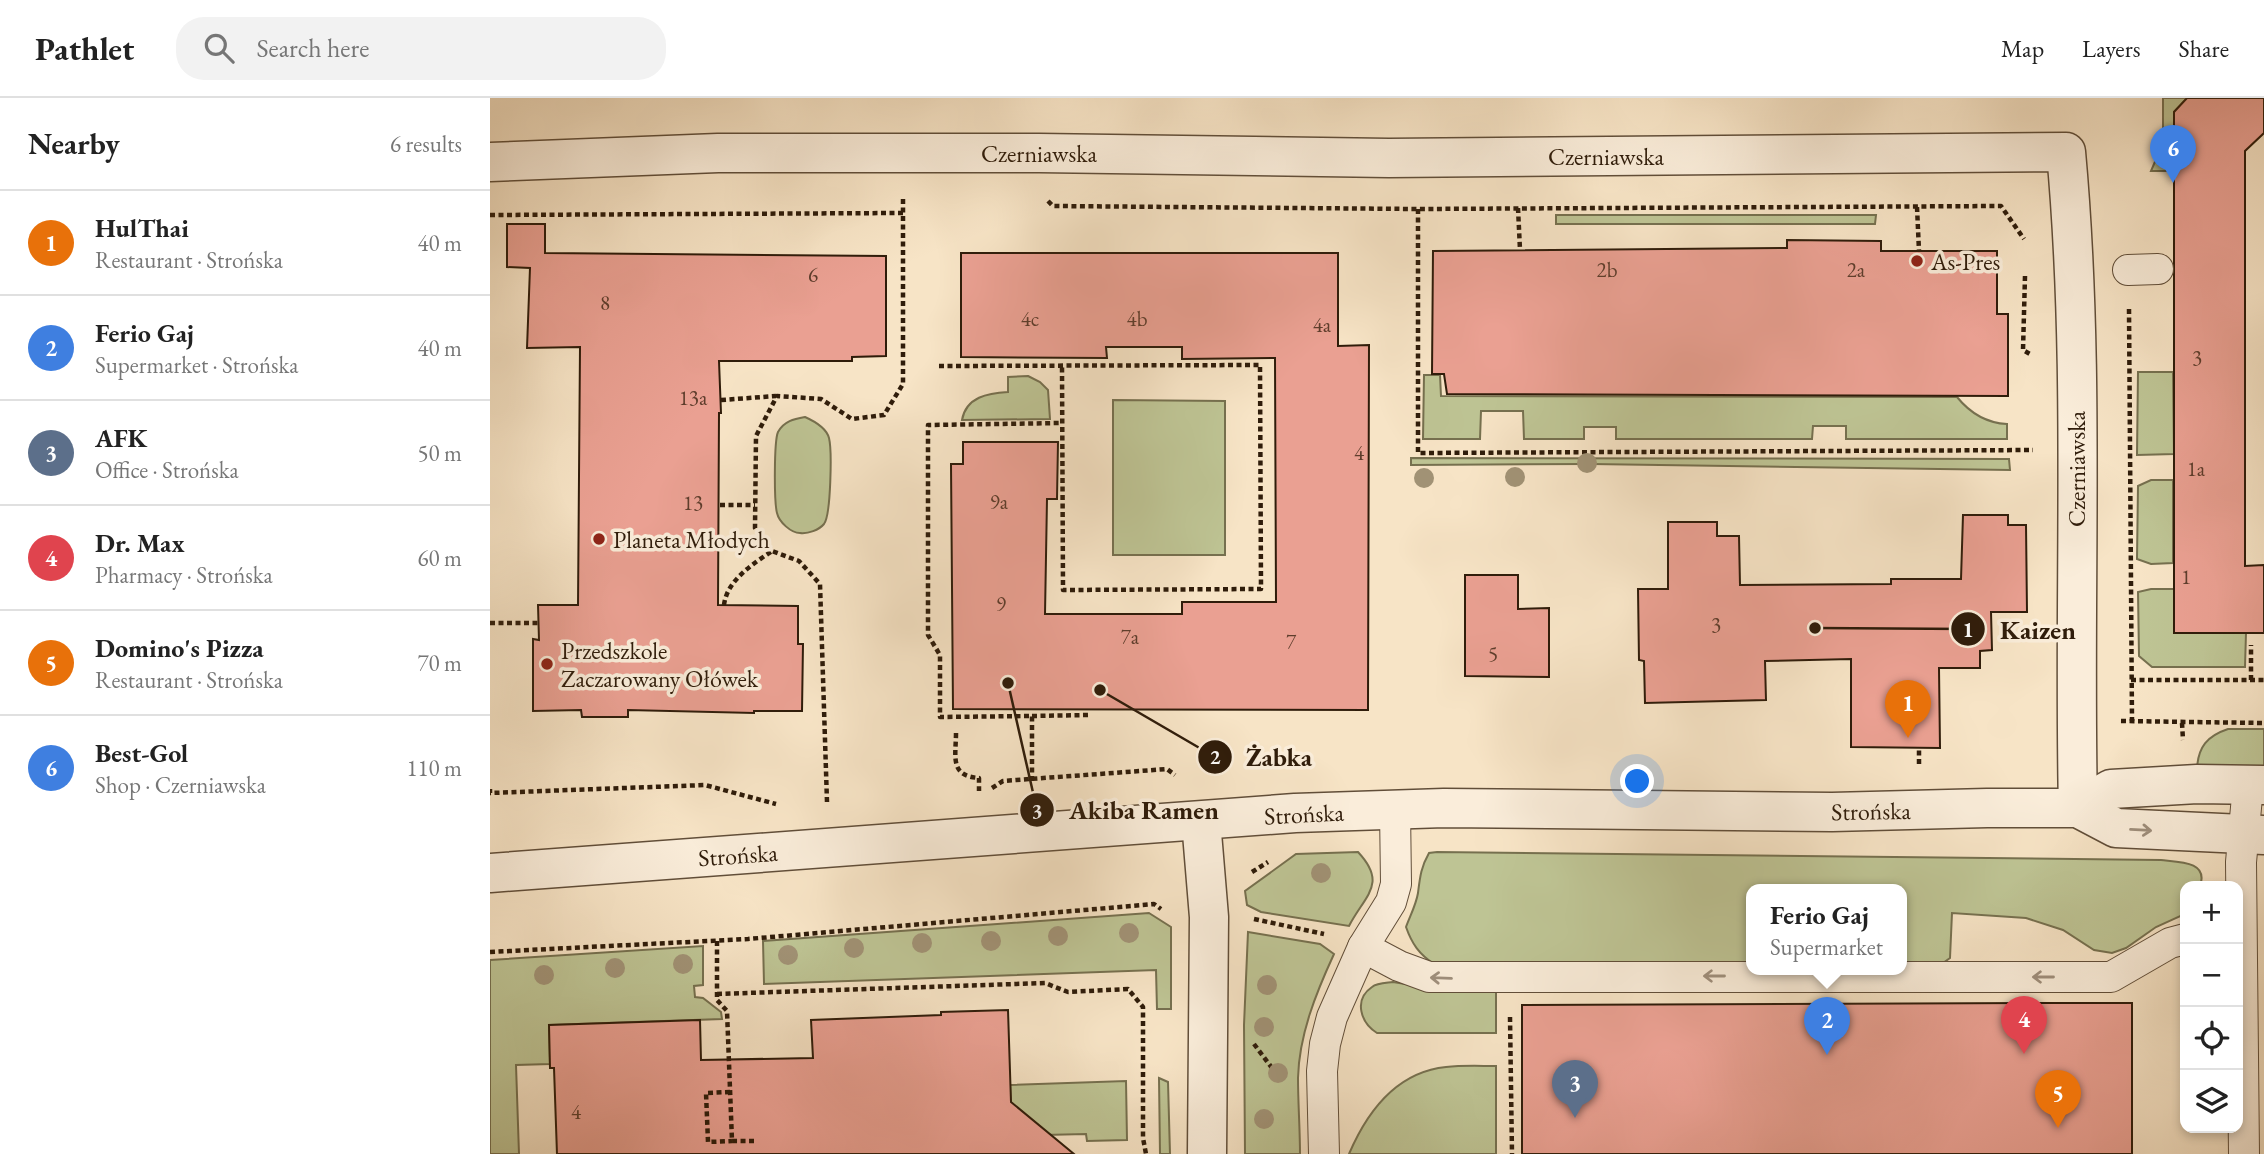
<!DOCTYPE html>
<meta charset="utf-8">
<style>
:root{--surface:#fff;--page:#f2f2f2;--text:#222;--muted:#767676;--line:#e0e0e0;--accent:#8f2418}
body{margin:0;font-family:"EB Garamond",serif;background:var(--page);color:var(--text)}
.controls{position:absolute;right:21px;bottom:21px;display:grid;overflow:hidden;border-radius:14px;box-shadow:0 4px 10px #0003}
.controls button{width:63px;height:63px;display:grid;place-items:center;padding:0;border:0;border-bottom:2px solid var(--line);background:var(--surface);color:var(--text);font:35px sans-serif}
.you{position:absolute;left:1148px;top:684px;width:24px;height:24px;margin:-18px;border:5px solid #fff;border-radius:50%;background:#1a73e8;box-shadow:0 0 0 10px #1a73e833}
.badge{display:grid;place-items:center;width:46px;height:46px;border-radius:50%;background:var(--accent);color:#fff;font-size:23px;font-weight:700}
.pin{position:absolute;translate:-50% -58px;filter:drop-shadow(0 2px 4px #0008)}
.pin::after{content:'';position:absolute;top:37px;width:24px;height:21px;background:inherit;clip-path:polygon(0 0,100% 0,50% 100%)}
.popup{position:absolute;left:1256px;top:786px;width:161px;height:91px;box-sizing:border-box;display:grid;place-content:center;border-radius:14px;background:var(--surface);filter:drop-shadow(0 2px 5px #0005);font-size:23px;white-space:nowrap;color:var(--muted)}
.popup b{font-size:26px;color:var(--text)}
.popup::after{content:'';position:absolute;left:50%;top:100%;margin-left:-14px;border:14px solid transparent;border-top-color:var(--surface)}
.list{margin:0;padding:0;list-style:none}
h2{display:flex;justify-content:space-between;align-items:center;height:91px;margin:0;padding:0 28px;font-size:30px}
h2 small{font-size:23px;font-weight:400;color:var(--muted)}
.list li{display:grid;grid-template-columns:46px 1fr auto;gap:21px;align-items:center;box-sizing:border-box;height:105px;padding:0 28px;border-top:2px solid var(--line)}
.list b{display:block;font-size:26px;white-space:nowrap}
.list p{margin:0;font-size:23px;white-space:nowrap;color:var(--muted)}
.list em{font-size:23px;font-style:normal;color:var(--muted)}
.icon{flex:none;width:38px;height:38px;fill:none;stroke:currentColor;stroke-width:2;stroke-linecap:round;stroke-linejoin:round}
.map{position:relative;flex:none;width:1774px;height:1056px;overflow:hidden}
header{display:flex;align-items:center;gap:42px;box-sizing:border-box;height:98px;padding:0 35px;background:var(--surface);border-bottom:2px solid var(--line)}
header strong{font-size:33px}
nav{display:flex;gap:38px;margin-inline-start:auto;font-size:24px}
.search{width:490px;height:63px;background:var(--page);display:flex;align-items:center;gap:18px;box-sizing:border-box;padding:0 24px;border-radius:28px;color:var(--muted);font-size:26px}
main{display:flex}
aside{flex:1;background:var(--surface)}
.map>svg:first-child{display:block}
.green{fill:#bec494;stroke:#76704f;stroke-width:2}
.building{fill:#eaa092;stroke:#2f1c0a;stroke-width:2}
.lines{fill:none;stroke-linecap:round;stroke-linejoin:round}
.service-casing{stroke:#614e39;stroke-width:32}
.minor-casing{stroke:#614e39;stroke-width:41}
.path{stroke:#2f1c0a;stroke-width:4.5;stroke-dasharray:5 3.5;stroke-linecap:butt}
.service{stroke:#faedda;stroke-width:30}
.minor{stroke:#faedda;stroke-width:38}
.tree{fill:#a19275}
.oneway{stroke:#9f8f7c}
.poi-dot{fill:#8f2418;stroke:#faedda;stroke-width:2.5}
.labels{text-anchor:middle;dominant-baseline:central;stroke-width:7;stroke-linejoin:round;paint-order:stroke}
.number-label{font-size:21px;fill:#5e3d2c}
.street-label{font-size:24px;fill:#2f1c0a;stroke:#faedda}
.poi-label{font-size:24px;fill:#2f1c0a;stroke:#faedda;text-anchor:start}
.leader{fill:none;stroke:#2f1c0a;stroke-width:2.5}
.callout-dot{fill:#2f1c0a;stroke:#faedda;stroke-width:2.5}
.mark-label{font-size:21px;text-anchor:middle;font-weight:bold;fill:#fff}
.callout-label{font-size:26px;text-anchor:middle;font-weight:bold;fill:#2f1c0a;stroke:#faedda;stroke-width:7;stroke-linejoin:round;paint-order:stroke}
</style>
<header>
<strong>Pathlet</strong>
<div class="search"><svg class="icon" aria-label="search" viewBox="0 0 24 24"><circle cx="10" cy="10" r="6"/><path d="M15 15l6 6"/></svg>Search here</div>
<nav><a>Map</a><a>Layers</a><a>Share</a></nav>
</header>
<main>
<aside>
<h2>Nearby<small>6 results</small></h2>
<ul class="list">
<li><span class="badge" style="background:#e8710a">1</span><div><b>HulThai</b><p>Restaurant · Strońska</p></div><em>40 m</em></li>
<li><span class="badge" style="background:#3f7fe0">2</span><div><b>Ferio Gaj</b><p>Supermarket · Strońska</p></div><em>40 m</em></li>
<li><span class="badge" style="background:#5c6f8a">3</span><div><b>AFK</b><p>Office · Strońska</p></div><em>50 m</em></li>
<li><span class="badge" style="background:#e0444e">4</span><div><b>Dr. Max</b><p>Pharmacy · Strońska</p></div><em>60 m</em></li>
<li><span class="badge" style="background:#e8710a">5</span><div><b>Domino's Pizza</b><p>Restaurant · Strońska</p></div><em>70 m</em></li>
<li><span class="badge" style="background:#3f7fe0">6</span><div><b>Best-Gol</b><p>Shop · Czerniawska</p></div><em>110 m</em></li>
</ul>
</aside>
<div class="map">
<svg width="1774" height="1056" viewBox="0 0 1774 1056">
<rect width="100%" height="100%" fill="#f7e4c6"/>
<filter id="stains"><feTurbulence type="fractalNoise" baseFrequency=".00286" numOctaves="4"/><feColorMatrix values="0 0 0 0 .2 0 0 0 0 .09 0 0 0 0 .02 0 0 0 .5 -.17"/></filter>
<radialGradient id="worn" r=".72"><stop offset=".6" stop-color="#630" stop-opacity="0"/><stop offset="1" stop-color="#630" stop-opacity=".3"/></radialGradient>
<g class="green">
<polygon points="1673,0 1697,0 1684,14 1684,73 1661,73 1673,45"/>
<polygon points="1066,117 1386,117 1385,126 1066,126"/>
<polygon points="1648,274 1683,274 1684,356 1647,357"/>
<path d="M934,277H950L951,298L1467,299C1480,315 1496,325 1517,326V341H1356V328H1323L1322,341H1126V329H1094V341H1034L1033,313H991L990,341H933Z"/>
<path d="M538,278L550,284L558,292L560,321L472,322C476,299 498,295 518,294V279Z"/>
<polygon points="623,302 735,303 735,457 623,457"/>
<path d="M315,319C324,323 336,329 339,340C342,352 341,417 334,426C329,432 318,436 310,435C301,435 289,424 287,415C284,404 284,343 288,334C294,323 304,321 315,319Z"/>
<polygon points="921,360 1519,361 1520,372 1101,366 921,367"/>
<polygon points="1661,382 1683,382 1683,465 1661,466 1647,461 1648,388"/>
<polygon points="1661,491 1684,491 1685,535 1756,535 1755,569 1662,569 1649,558 1648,494"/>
<path d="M1738,631H1774V668L1707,671C1708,649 1717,638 1738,631Z"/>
<path d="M868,754C898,786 875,797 859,828L771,814L757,807L755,793L806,756Z"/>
<path d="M947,754L1671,762C1688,764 1719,763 1710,788H1695V799L1693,801L1695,816L1666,829L1636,850L1622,855L1604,852L1573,832L1536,820L1462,815L1460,860L1453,865L1412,866V791H1262V866H944C929,856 922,846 916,829C920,818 926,807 928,795C930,779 931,769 939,755Z"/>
<polygon points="659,815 681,829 681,911 667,911 666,872 274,886 273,843"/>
<path d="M758,834L830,846L844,856C826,895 809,937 808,980C808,1005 810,1031 810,1056H755L754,927Z"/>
<polygon points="213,848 213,887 204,888 205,899 213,900 231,914 232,921 59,927 60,966 26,967 29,1056 0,1056 0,862"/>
<path d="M903,884L940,890L1006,891V935H887C871,925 863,902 882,889C887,885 896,885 903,884Z"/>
<path d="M1006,968V1056H859C877,1014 907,974 956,969C973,967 990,968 1006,968Z"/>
<polygon points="669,980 678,984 680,1056 670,1056"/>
<polygon points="636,983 637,1042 597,1043 596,1036 553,1037 521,1008 520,987"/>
</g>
<g class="building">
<polygon points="1697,0 1774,0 1774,35 1755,53 1755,468 1774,467 1774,535 1684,535 1684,14"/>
<polygon points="17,126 55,126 55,155 396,158 396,258 362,259 362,263 229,263 231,315 229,315 228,507 308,508 308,546 313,546 312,613 264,613 264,615 138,612 138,619 92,619 91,612 43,613 43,541 49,542 48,507 88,507 90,249 37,250 40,170 17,169"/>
<polygon points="1297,142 1391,143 1391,153 1507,153 1507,216 1518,216 1518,298 957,296 954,276 942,276 943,153 1297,150"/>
<polygon points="471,155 848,155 848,248 879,247 878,612 463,611 461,366 473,366 473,344 568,344 567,401 557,401 555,516 692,516 692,504 786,504 785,260 692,261 692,249 616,249 617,260 471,259"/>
<polygon points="1473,417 1518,417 1518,427 1536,427 1537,514 1501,514 1502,552 1490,553 1490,570 1449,570 1450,650 1361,649 1361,561 1275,563 1276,602 1155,605 1154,563 1149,562 1148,491 1178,491 1178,424 1227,424 1227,438 1249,438 1250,487 1401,486 1401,481 1471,481"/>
<polygon points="975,477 1028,477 1028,511 1059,510 1059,579 975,578"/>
<polygon points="1572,905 1642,905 1642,1056 1032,1056 1032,907"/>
<polygon points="518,912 521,1004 584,1056 67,1056 64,970 60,970 59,927 210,922 211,962 323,960 321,922 451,917 451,914"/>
</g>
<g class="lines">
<defs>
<g id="service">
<polyline points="1638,172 1668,171"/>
<polyline points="873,849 909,868 939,879 1621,879 1680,845 1695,841"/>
<polyline points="834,1056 832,973 835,946 842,919 873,849 901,804 906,786 905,711"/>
<polyline points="1754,1056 1751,764 1758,688"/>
</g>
<g id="minor">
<path d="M0,64L228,55H549L899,60L1576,54C1596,272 1583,492 1588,710"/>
<polyline points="1588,710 1621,691 1707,686 1774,687"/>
<polyline points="711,723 719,819 717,1056"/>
<polyline points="0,775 805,715 954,710 1342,714 1497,710 1588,710 1626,730 1774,737"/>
</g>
</defs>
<use href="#service" class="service-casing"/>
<use href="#minor" class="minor-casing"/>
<g class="path">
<polyline points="558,103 563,108 928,111 1511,108 1534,141"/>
<polyline points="1427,109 1429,153"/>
<polyline points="1028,110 1030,152"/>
<polyline points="928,111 928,355 1543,352"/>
<polyline points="0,117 413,115"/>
<polyline points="1535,178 1533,252 1540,256"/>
<polyline points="1639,211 1642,623"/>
<polyline points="449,268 770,267 771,491 573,492 572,268"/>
<polyline points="231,302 286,298"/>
<polyline points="230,407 265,407"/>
<path d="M234,507C237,482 263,466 282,453"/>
<polyline points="0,525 48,525"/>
<polyline points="1641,582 1774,582"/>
<polyline points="1761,582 1761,547"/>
<polyline points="542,618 598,617"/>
<polyline points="1631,623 1774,625"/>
<polyline points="1692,625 1693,642"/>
<path d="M466,635C466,658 459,678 489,680V693"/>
<polyline points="1429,666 1429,650"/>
<polyline points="542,683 542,618 450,619 450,557 438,537 438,327 572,325"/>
<polyline points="502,690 513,683 677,671 685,677"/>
<polyline points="0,691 0,695 215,687 286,706"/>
<polyline points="337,704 330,486 309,463 282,453 265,430 266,338 287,298 331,301 362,321 394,317 413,286 413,100"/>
<polyline points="762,774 778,764"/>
<polyline points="764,821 834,836"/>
<polyline points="227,843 227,902 237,913 242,1043 264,1043"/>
<polyline points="0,854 258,841 664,806 671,811"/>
<polyline points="227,896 555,885 578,894 638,891 653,909 653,1040 656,1056"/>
<polyline points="1020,919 1022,1056"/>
<polyline points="764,946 788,978"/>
<polyline points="240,994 216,995 218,1044 242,1043"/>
</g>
<use href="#service" class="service"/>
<use href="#minor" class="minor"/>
</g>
<g class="tree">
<circle cx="1097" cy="365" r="10"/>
<circle cx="1025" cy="379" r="10"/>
<circle cx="934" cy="380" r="10"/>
<circle cx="831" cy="775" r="10"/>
<circle cx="639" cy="835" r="10"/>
<circle cx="568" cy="838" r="10"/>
<circle cx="501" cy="843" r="10"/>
<circle cx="432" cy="845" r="10"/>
<circle cx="364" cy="850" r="10"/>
<circle cx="298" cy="857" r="10"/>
<circle cx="193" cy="866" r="10"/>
<circle cx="125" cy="870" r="10"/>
<circle cx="54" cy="877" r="10"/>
<circle cx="777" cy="887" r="10"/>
<circle cx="774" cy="929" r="10"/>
<circle cx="788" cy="975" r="10"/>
<circle cx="774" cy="1021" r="10"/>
</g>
<defs><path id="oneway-shaft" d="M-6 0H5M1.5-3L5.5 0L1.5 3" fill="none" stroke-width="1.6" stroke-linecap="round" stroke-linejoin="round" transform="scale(1.75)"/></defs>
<g class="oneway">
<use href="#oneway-shaft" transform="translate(1651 732) rotate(3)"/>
<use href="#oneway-shaft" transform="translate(1224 878) rotate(180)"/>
<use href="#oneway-shaft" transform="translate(1553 879) rotate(-180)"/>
<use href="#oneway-shaft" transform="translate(951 880) rotate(-178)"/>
</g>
<g class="poi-dot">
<circle cx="1427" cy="163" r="7"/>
<circle cx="109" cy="441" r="7"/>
<circle cx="57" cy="566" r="7"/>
</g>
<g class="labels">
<g class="number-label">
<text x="1117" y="171">2b</text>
<text x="1366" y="171">2a</text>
<text x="323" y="176">6</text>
<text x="115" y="204">8</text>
<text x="540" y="220">4c</text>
<text x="647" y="220">4b</text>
<text x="832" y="226">4a</text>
<text x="1707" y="259">3</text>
<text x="203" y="299">13a</text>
<text x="869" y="354">4</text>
<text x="1706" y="370">1a</text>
<text x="509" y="403">9a</text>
<text x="203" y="404">13</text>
<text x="1696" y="478">1</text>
<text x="511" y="505">9</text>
<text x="1226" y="526">3</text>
<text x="640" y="538">7a</text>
<text x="801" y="543">7</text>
<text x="1003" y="555">5</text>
<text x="86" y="1013">4</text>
</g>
<g class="street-label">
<text x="549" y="55">Czerniawska</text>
<text x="1116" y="58">Czerniawska</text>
<text transform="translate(1586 371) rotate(-90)">Czerniawska</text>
<text transform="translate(1381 713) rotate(-1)">Strońska</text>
<text transform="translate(814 716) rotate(-3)">Strońska</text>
<text transform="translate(248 757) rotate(-4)">Strońska</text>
</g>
<g class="poi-label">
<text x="1441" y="163">As-Pres</text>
<text x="123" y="441">Planeta Młodych</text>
<text x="71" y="552">Przedszkole<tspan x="71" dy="28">Zaczarowany Ołówek</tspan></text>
</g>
</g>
<path class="leader" d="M1325 530L1478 531M610 592L725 659M518 585L547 712"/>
<g class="callout-dot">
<circle cx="1325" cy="530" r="7"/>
<circle cx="610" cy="592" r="7"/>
<circle cx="518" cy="585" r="7"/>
<circle cx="1478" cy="531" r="18"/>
<circle cx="725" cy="659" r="18"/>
<circle cx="547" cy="712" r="18"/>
</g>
<g class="mark-label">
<text x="1478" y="539">1</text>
<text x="725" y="666">2</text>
<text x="547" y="720">3</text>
</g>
<g class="callout-label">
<text x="1548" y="541">Kaizen</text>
<text x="789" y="668">Żabka</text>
<text x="654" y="721">Akiba Ramen</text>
</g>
<rect width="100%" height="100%" filter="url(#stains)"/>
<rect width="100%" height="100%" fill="url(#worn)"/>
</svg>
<div class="controls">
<button>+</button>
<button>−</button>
<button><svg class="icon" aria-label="locate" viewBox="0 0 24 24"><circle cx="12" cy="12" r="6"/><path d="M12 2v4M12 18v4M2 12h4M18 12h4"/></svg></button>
<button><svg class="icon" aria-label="layers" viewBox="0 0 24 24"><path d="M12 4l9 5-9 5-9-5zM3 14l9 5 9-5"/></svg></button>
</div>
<div class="you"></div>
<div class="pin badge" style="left:1418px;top:640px;background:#e8710a">1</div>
<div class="pin badge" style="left:1337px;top:957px;background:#3f7fe0">2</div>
<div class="popup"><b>Ferio Gaj</b>Supermarket</div>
<div class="pin badge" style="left:1085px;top:1020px;background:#5c6f8a">3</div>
<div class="pin badge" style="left:1534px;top:956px;background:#e0444e">4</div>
<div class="pin badge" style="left:1568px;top:1030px;background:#e8710a">5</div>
<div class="pin badge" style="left:1683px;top:85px;background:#3f7fe0">6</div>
</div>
</main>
